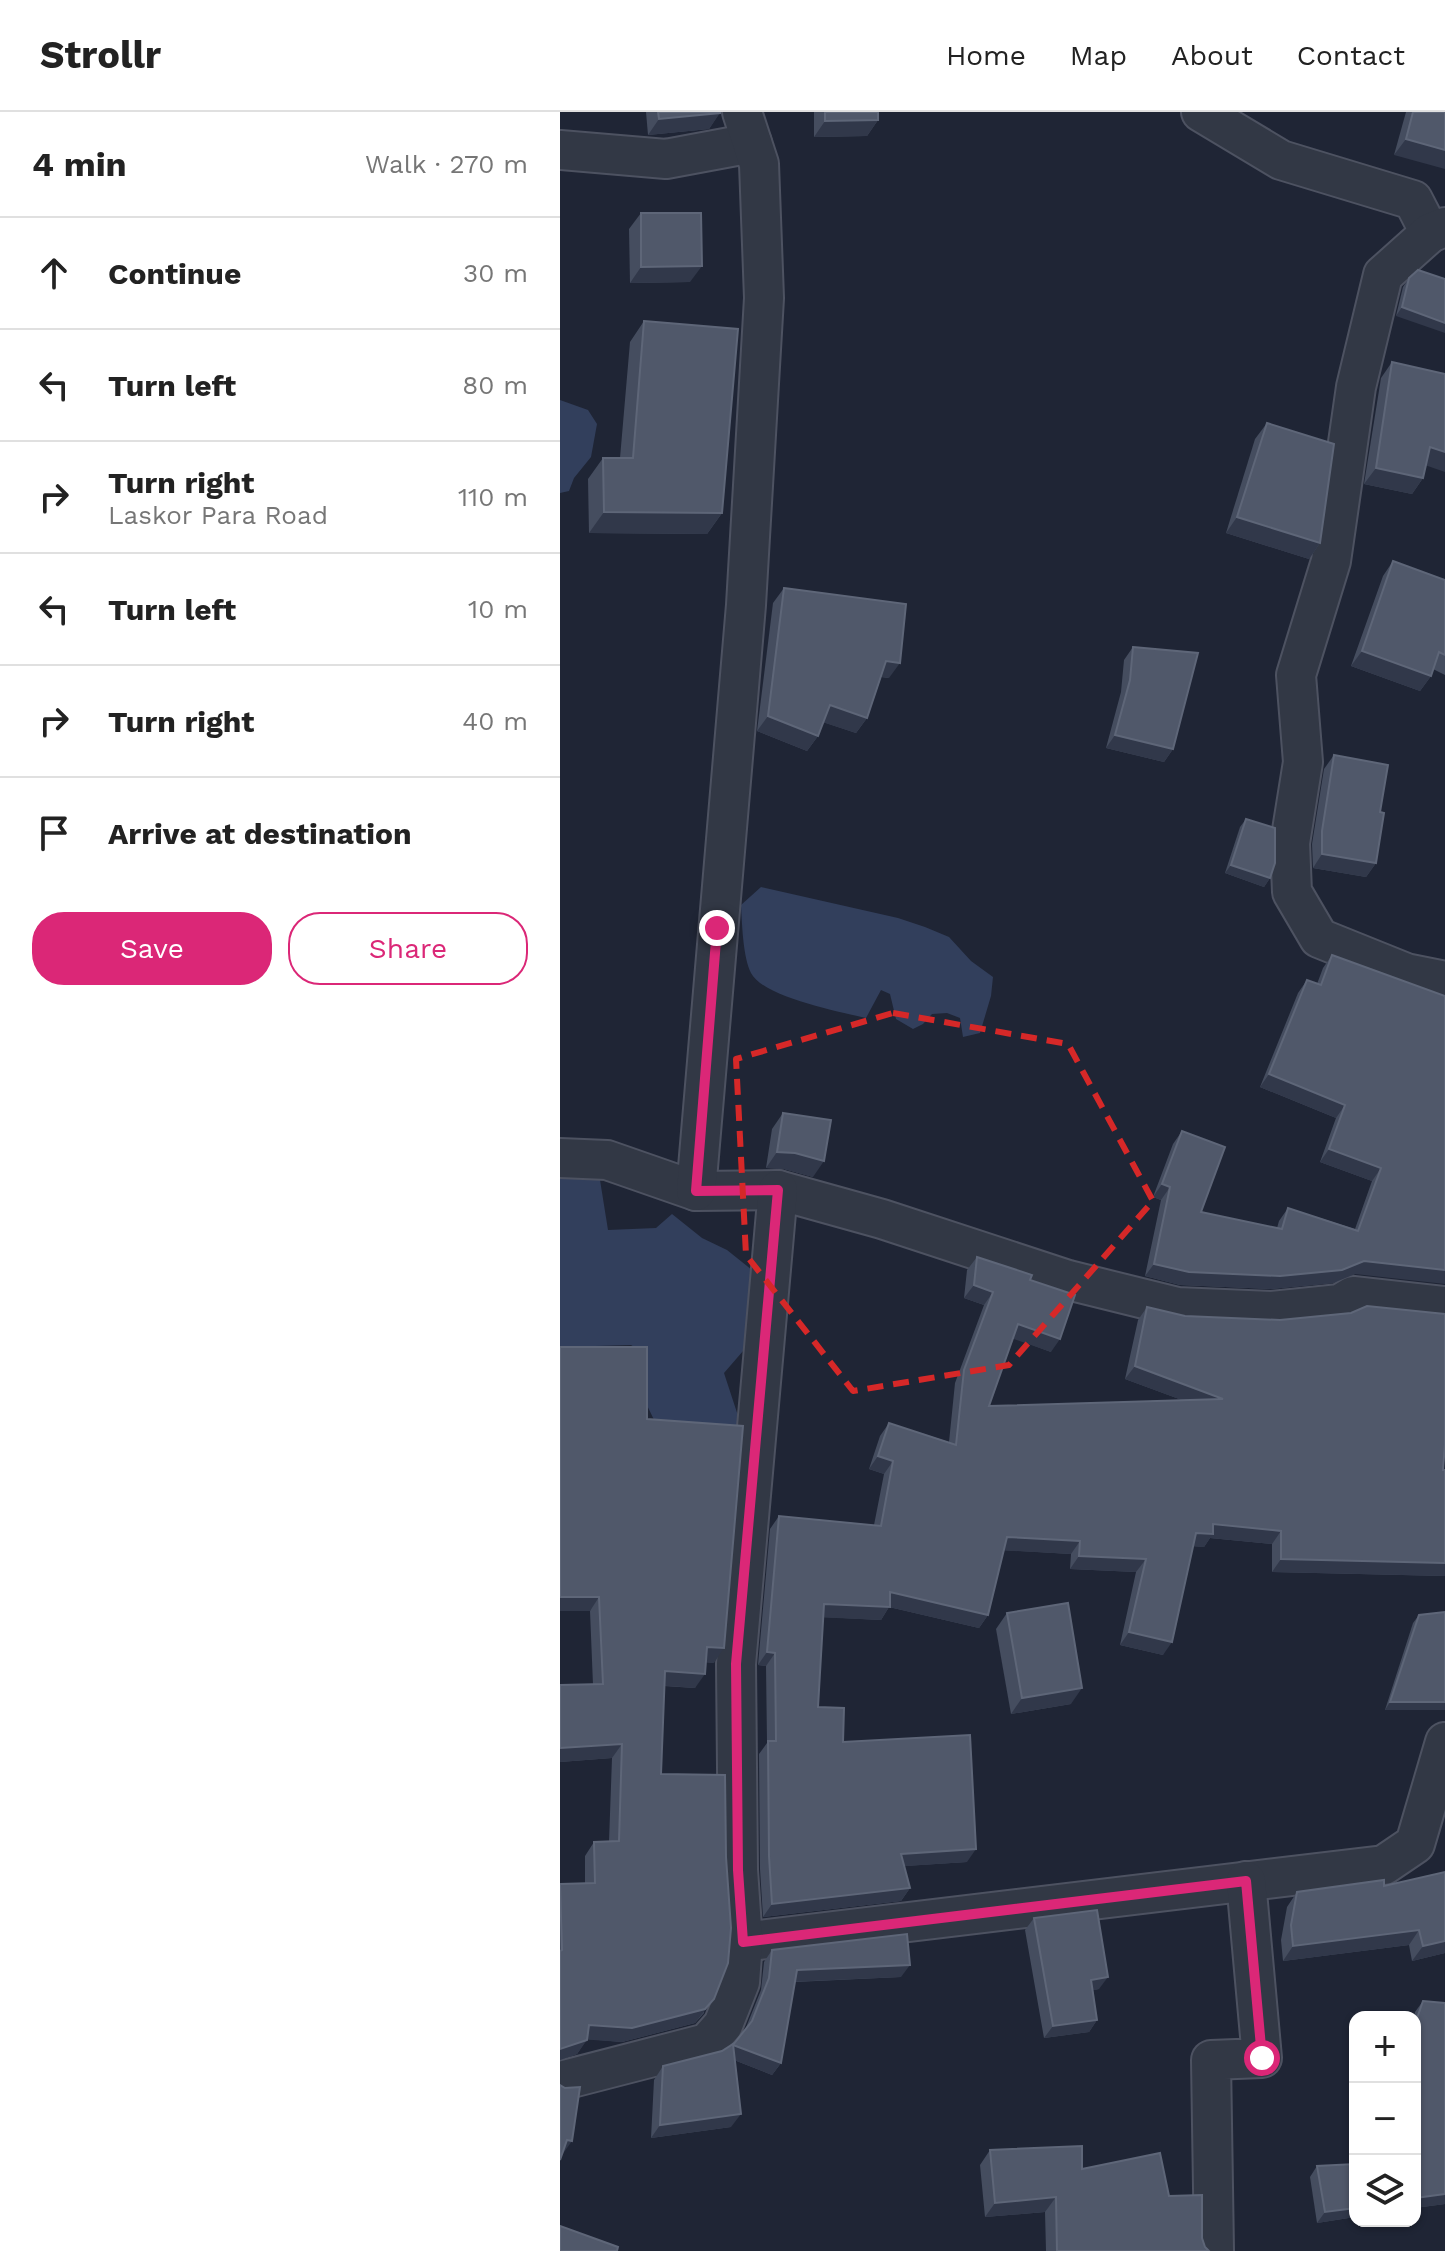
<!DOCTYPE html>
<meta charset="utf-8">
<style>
:root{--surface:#fff;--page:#f6f6f6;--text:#222;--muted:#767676;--line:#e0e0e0;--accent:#db2777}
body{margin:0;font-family:"Work Sans",sans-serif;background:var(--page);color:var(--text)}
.controls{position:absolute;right:24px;bottom:24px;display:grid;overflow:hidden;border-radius:16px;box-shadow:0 2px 6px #0004}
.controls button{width:72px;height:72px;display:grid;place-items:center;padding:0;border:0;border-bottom:2px solid var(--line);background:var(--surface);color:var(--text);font:40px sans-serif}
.stop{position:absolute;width:24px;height:24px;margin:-18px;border:6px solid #db2777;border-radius:50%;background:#fff}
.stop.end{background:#db2777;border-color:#fff;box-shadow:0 2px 8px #0008}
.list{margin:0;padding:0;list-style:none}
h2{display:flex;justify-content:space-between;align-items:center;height:104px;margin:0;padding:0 32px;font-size:34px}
h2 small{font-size:26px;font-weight:400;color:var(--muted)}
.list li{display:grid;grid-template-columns:52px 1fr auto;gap:24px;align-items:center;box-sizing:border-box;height:112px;padding:0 32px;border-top:2px solid var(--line)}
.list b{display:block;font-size:30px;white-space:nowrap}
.list p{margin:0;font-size:26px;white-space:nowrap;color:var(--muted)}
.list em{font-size:26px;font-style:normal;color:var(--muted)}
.actions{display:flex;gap:16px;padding:24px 32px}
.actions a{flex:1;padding:18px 0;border:2px solid var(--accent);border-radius:32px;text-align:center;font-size:28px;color:var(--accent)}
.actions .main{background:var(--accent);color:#fff}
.icon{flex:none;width:44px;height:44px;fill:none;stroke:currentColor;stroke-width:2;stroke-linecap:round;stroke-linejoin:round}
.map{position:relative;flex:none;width:885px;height:2139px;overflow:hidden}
header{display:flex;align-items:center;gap:48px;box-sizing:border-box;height:112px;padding:0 40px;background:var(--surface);border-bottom:2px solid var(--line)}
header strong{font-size:38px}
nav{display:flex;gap:44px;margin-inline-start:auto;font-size:28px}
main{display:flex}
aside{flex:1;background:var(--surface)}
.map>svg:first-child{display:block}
.water{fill:#323f5c}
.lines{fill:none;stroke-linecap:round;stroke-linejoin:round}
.street-casing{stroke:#4d5261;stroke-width:42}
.street{stroke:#323845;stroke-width:38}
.wall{fill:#454d5f}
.shaded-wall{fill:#31384a}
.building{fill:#50586a;stroke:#5e6678;stroke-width:2}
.route{stroke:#db2777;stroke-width:10}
.marked{fill:none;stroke:#d62828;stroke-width:6;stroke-dasharray:16 10;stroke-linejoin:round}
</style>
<header>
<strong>Strollr</strong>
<nav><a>Home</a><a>Map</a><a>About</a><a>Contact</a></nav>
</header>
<main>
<aside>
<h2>4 min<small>Walk · 270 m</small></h2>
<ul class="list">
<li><svg class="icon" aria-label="ahead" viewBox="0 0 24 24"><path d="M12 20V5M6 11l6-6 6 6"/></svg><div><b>Continue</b></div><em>30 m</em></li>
<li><svg class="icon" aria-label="left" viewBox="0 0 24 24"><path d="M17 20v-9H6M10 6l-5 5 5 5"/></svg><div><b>Turn left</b></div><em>80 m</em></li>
<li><svg class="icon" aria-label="right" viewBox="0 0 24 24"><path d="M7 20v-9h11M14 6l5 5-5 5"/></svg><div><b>Turn right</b><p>Laskor Para Road</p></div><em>110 m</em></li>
<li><svg class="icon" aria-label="left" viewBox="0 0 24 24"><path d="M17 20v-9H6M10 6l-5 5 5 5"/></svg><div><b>Turn left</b></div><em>10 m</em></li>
<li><svg class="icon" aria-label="right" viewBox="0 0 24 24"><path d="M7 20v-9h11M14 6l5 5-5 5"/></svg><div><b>Turn right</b></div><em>40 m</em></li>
<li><svg class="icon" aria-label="arrive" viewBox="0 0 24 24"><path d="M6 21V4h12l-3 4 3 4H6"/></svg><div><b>Arrive at destination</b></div></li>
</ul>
<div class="actions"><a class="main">Save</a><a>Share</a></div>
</aside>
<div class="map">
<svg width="885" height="2139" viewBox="0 0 885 2139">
<rect width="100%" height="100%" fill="#1f2535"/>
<g class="water">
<polygon points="0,288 28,298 37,312 31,345 14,366 9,379 0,381"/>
<path d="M201,775L338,806L365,815L389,825L411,849L433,865L431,884L420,921L403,925L400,906L387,901L372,902L363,912L353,917L336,907L330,882L321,878L306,906C280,900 203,885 191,861C183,845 182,812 181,793Z"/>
<polygon points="0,1056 26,1059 40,1068 48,1118 96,1116 112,1102 142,1126 167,1138 192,1158 201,1180 196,1224 164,1261 182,1316 96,1312 83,1285 87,1243 71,1233 0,1235"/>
</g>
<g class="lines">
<defs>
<g id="street">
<polyline points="641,0 721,48 853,88 870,121"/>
<polyline points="0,38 106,47 192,31"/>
<polyline points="885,115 870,121 823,163 796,275 771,449 736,563 743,650 730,731 732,780 759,826 846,861 885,869"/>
<polyline points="0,1046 47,1048 136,1079 218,1078 322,1107 508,1168 617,1195 712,1199 780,1192 793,1184 885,1194"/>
<polyline points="136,1079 186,493 204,186 199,52 182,0"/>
<polyline points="183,1830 824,1753 855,1732 885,1630"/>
<polyline points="0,1969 147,1931 163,1913 180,1870 183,1830 178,1758 176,1552 218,1078"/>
<polyline points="654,2139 651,1948 702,1946 686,1769"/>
</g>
</defs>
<use href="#street" class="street-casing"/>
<use href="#street" class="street"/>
</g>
<g class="wall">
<polygon points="86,0 160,0 149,17 88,23"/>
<polygon points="254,0 318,0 318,8 307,24 254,25"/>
<polygon points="846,0 885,0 834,43"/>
<polygon points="81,101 130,170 70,171 69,117"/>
<polygon points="849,166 885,167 836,204 843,175"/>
<polygon points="84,209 162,401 147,422 29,421 28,367 43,346 60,346 70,230"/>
<polygon points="832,250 863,366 852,382 804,372 821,266"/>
<polygon points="707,311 760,431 749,447 666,421 695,327"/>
<polygon points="833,449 885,468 885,563 873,557 871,564 860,579 791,554 823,464"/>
<polygon points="224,476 329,566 321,565 307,606 296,621 263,610 258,624 247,639 197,619 213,491"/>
<polygon points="573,535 613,637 604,650 546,636 561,580 564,548"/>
<polygon points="774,643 820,700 816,751 806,765 753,756 752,732 764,657"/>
<polygon points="686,707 710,766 704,775 665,761 680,715"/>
<polygon points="772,843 885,884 795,1162 773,1171 711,1177 620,1173 585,1164 601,1088 593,1085 613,1032 622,1019 641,1100 717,1116 719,1109 728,1096 795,1117 812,1069 760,1050 776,1006 700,975 738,881 747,868 757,872 763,856"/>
<polygon points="223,1001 253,1065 224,1057 206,1056 212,1017"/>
<polygon points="417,1145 470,1168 491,1240 453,1226 429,1294 622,1288 565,1267 578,1208 587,1195 883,1358 885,1358 885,1464 712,1460 712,1432 650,1426 644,1435 633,1434 603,1543 560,1533 576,1460 510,1457 511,1442 443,1438 428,1503 419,1516 329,1495 321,1508 263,1505 258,1595 283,1630 407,1750 344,1754 350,1776 341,1789 203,1805 200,1757 199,1642 207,1631 206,1554 198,1553 210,1417 219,1404 314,1413 324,1362 309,1357 320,1324 329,1311 389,1330 395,1271 424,1193 404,1186 407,1158"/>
<polygon points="87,1307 154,1551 146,1550 135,1576 104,1574 101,1662 144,1901 135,1911 62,1930 27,1927 17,1942 0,1948 0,1772 25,1771 25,1744 34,1730 49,1730 52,1646 0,1650 0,1574 33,1573 30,1499"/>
<polygon points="885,1500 885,1598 825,1598 853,1511 859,1503"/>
<polygon points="447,1501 511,1592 451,1602 436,1517"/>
<polygon points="885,1760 885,1841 852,1849 849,1833 723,1849 721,1828 727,1795 737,1780 824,1774"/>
<polygon points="474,1806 539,1877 533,1878 537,1908 529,1920 484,1926 465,1818"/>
<polygon points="212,1838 341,1865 235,1870 221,1951 212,1963 174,1948 171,2015 91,2026 94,1968 103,1954 162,1939 173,1933 185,1918 201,1878 204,1850"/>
<polygon points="863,1889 885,1891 885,2092 855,2096 855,1905 854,1905 855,1900"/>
<polygon points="430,2038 522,2057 609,2084 642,2126 645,2135 649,2139 486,2139 485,2100 425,2105 420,2053"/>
<polygon points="757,2054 795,2105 757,2111 750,2065"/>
</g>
<g class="shaded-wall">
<polygon points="160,1 149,17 88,23 99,7"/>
<polygon points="318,8 307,24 254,25 265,9"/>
<polygon points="846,27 885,38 885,57 834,43"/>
<polygon points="142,154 130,170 70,171 81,155"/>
<polygon points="842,195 885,211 885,221 836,204"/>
<polygon points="870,335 885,340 885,360 859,351"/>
<polygon points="816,356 863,366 852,382 804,372"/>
<polygon points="44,400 162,401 147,422 29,421"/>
<polygon points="677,405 760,431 749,447 666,421"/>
<polygon points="802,539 871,564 860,579 791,554"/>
<polygon points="326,549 340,551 329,566 315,564"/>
<polygon points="270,593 307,606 296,621 259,609"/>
<polygon points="208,604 258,624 247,639 197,619"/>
<polygon points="555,623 613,637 604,650 546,636"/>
<polygon points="762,742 816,751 806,765 753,756"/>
<polygon points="671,753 710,766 704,775 665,761"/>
<polygon points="709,962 785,993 776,1006 700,975"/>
<polygon points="769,1037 821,1056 812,1069 760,1050"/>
<polygon points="217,1040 235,1041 264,1049 253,1065 224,1057 206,1056"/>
<polygon points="602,1072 610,1075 601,1088 593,1085"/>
<polygon points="804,1149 885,1158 885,1172 795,1162 773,1171 711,1177 620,1173 585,1164 594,1152"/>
<polygon points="414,1173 433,1180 424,1193 404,1186"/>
<polygon points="458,1212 500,1227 491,1240 448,1225"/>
<polygon points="575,1254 663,1287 654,1300 565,1267"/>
<polygon points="318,1344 333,1349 324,1362 309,1357"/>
<polygon points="653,1412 721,1419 712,1432 650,1426 644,1435 627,1434 636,1421"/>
<polygon points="447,1425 520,1429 511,1442 437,1438"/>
<polygon points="519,1444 586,1447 576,1460 510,1457"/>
<polygon points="721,1447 885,1451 885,1464 712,1460"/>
<polygon points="330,1480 428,1503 419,1516 329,1495 321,1508 254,1505 264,1492"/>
<polygon points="0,1485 39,1485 30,1499 0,1499"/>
<polygon points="569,1520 612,1530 603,1543 560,1533"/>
<polygon points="147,1535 164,1536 154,1551 137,1550"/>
<polygon points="207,1540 215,1541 206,1554 198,1553"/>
<polygon points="105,1559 145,1562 135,1576 95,1573"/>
<polygon points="522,1576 511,1592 451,1602 462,1586"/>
<polygon points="830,1590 885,1590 885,1598 825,1598"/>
<polygon points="62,1632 52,1646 0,1650 0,1636"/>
<polygon points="416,1737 407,1750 332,1755 341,1742"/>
<polygon points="350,1776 341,1789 203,1805 212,1792"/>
<polygon points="859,1818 849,1833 723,1849 733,1834"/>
<polygon points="885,1829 885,1841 852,1849 863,1834"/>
<polygon points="350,1853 341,1865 228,1870 237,1858"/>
<polygon points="548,1865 539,1877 523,1880 531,1868"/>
<polygon points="154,1887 135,1911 62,1930 19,1927 29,1913"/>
<polygon points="537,1908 529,1920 484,1926 493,1914"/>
<polygon points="27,1928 17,1942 0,1948 0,1937"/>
<polygon points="173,1933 221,1951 212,1963 164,1944"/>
<polygon points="181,2002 171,2015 91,2026 100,2013"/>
<polygon points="7,2028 12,2029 2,2043"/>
<polygon points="885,2082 885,2092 855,2096 855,2086"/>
<polygon points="496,2085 485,2100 425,2105 435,2091"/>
<polygon points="795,2096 795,2105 757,2111 765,2100"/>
</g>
<g class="building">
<polygon points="98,0 160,0 160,1 99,7"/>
<polygon points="265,0 318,0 318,8 265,9"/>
<polygon points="853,0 885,0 885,38 846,27"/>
<polygon points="81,101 141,101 142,154 81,155"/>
<polygon points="858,158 885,167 885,211 842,195 849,166"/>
<polygon points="84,209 178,217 162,401 44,400 43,346 73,346"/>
<polygon points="832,250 885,262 885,340 870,335 863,366 816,356"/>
<polygon points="707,311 774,332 760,431 677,405"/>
<polygon points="833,449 885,468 885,543 879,540 871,564 802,539"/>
<polygon points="224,476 346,492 340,551 326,549 307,606 270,593 258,624 208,604"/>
<polygon points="573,535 638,541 613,637 555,623 570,568"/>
<polygon points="774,643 828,653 820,700 824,701 816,751 762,742 762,719"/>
<polygon points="686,707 715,716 715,751 710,766 671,753"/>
<polygon points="772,843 885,884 885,1158 804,1149 782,1158 720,1164 629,1160 594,1152 610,1075 602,1072 622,1019 665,1035 641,1100 722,1117 728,1096 798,1119 821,1056 769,1037 785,993 709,962 747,868 761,873"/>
<polygon points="223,1001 271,1008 264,1049 235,1041 217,1040"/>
<polygon points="417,1145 472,1163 470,1168 515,1183 500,1227 458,1212 429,1294 663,1287 575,1254 587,1195 625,1204 720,1208 791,1201 807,1194 885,1202 885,1332 883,1358 885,1358 885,1451 721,1447 721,1419 653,1412 653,1422 636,1421 612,1530 569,1520 586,1447 519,1444 520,1429 447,1425 428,1503 330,1480 330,1495 264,1492 258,1595 284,1596 283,1630 410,1623 416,1737 341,1742 350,1776 212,1792 209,1744 208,1629 216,1629 215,1541 207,1540 219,1404 321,1414 333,1349 318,1344 329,1311 396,1333 404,1258 433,1180 414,1173"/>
<polygon points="0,1235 87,1235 87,1307 183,1314 164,1536 147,1535 145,1562 105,1559 101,1662 165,1663 166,1745 171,1816 168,1851 154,1887 145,1897 72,1916 29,1913 27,1928 0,1937 0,1839 2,1838 0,1772 35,1771 34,1730 59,1729 62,1632 0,1636 0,1573 43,1572 39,1485 0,1485"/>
<polygon points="508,1491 522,1576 462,1586 447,1501"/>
<polygon points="885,1500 885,1590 830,1590 859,1503"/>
<polygon points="885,1760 885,1829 863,1834 859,1818 733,1834 731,1813 737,1780 824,1768 824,1774"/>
<polygon points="537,1798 548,1865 531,1868 537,1908 493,1914 474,1806"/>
<polygon points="347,1822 350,1853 237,1858 221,1951 173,1933 192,1909 209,1866 212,1838"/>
<polygon points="863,1889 885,1891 885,2082 855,2086 855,1912"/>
<polygon points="173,1932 181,2002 100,2013 103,1954 162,1939"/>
<polygon points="0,1973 5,1976 20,1975 12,2029 7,2028 0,2048"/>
<polygon points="522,2034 522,2057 600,2041 609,2084 642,2083 642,2126 645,2135 649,2139 497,2139 496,2085 435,2091 430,2038"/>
<polygon points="795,2052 795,2096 765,2100 757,2054"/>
<polygon points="0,2114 58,2135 57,2139 0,2139"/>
</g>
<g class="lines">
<polyline class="route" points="157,816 136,1079 218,1078 176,1552 178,1758 183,1830 686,1769 702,1946"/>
</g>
<path class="marked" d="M333,901L508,932L593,1089L449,1253L293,1279L186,1143L176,947Z"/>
</svg>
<div class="controls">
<button>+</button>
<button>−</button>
<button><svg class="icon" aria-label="layers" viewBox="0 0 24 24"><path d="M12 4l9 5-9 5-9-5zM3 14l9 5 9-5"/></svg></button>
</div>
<div class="stop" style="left:702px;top:1946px"></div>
<div class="stop end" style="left:157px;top:816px"></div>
</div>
</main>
